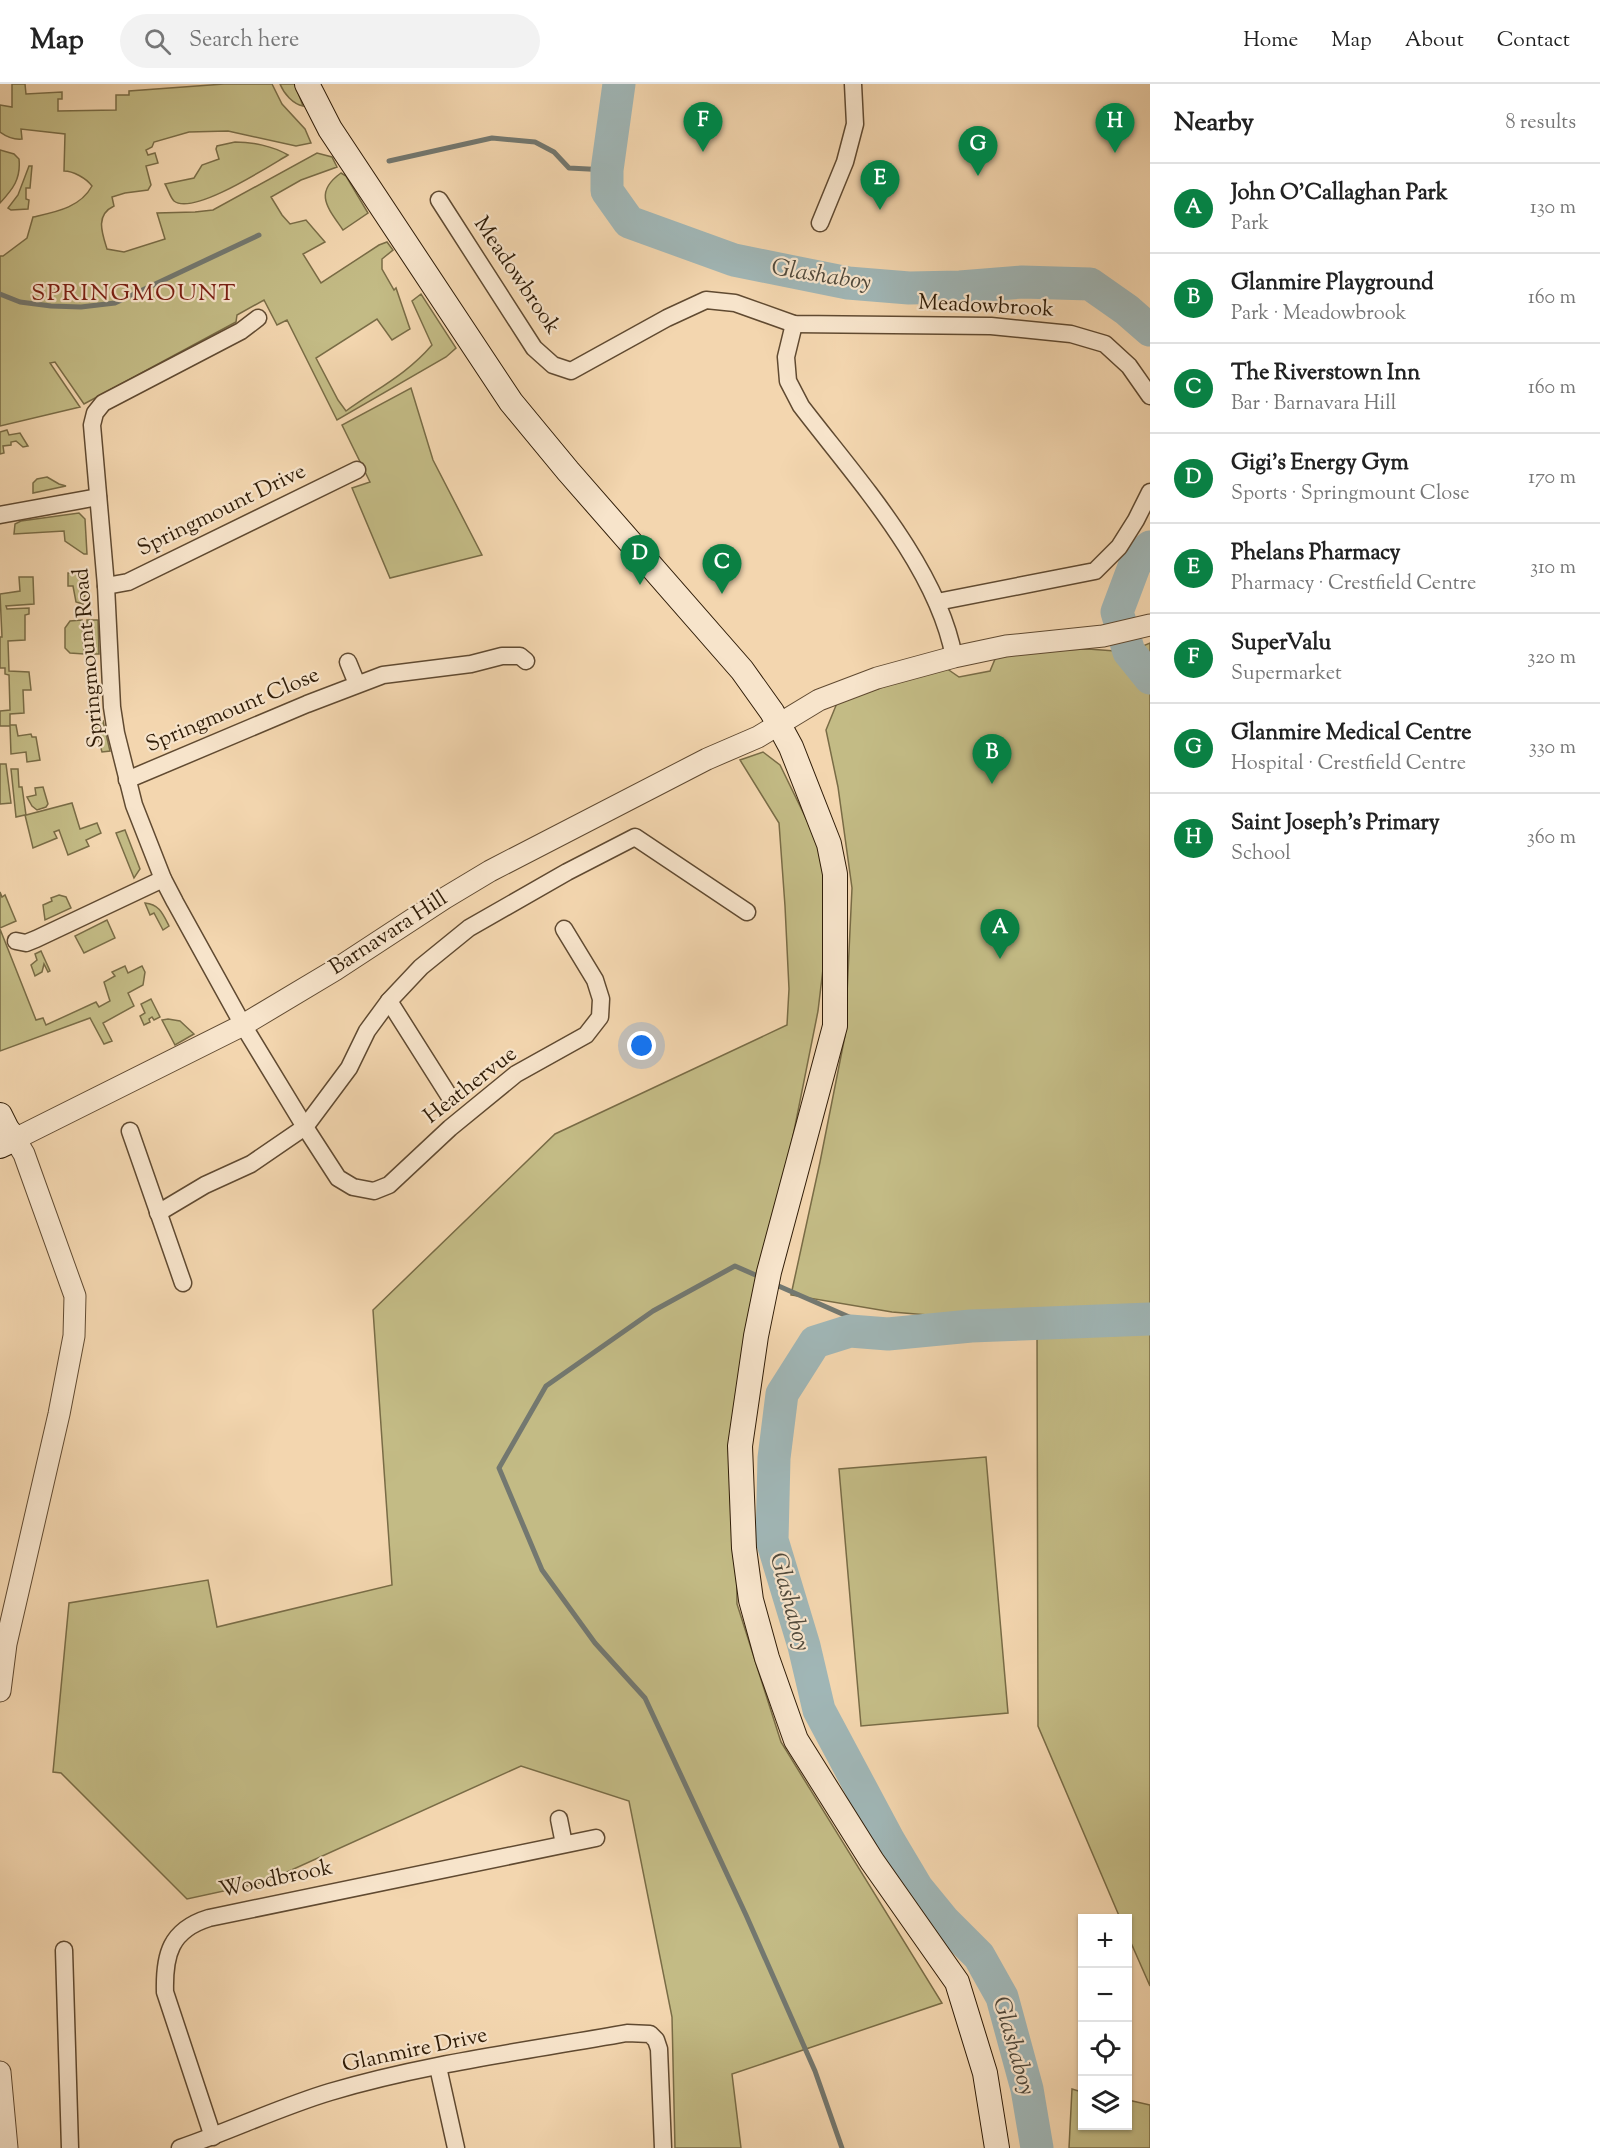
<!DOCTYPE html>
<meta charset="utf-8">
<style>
:root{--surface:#fff;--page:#f2f2f2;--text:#222;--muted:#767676;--line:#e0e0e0;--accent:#0b8043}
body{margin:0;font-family:"Sorts Mill Goudy",serif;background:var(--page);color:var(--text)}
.controls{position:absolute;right:18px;bottom:18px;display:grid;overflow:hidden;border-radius:0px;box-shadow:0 2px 4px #0004}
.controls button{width:54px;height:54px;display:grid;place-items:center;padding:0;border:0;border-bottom:2px solid var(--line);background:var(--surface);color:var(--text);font:30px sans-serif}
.you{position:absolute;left:642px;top:962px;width:21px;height:21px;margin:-15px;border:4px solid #fff;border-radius:50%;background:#1a73e8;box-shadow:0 0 0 9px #1a73e833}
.badge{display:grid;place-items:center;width:39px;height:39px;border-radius:50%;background:var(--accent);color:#fff;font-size:20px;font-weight:700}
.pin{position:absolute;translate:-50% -50px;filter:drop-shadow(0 2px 3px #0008)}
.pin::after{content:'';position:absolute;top:32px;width:21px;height:18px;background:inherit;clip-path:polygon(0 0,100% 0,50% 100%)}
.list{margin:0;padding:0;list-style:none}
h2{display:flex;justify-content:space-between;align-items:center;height:78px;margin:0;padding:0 24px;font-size:26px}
h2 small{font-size:20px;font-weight:400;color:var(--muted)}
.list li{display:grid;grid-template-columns:39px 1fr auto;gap:18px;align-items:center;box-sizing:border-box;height:90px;padding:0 24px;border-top:2px solid var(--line)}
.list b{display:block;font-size:22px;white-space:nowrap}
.list p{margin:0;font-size:20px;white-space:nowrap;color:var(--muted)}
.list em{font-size:20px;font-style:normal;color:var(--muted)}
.icon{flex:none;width:33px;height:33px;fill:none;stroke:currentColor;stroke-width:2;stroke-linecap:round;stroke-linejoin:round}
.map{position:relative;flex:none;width:1150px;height:2064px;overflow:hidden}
header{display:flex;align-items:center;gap:36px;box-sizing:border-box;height:84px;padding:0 30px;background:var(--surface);border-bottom:2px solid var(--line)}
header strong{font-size:28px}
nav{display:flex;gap:33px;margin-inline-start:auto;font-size:21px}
.search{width:420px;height:54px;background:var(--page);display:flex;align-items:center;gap:15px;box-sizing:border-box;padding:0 21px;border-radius:33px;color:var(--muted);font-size:22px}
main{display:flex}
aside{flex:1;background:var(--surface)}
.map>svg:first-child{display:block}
.green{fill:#c3bb85;stroke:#796c46;stroke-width:1.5}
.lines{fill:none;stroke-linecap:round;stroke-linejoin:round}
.stream{stroke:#737870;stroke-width:5}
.river{stroke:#a0b6b6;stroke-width:33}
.minor-casing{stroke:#604a31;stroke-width:19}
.tertiary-casing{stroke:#604a31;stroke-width:23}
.secondary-casing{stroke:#2f1c07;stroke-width:26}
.minor{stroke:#f7e4cb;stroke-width:16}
.tertiary{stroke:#f7e4cb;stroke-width:21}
.secondary{stroke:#f7e4cb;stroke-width:24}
.labels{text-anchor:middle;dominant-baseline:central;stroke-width:4.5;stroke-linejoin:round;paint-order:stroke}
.street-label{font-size:22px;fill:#2f1c07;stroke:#f7e4cb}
.water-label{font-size:24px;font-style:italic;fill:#514a3c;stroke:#f7e4cb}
.neighbourhood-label{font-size:24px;letter-spacing:1.5px;fill:#7a1f14;stroke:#f7e4cb}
</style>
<header>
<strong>Map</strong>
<div class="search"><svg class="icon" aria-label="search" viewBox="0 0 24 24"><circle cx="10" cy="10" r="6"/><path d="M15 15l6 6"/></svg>Search here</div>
<nav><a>Home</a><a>Map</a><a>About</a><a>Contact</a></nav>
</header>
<main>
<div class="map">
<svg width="1150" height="2064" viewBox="0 0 1150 2064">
<rect width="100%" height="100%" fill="#f3d6af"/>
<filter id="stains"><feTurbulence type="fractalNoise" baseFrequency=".00333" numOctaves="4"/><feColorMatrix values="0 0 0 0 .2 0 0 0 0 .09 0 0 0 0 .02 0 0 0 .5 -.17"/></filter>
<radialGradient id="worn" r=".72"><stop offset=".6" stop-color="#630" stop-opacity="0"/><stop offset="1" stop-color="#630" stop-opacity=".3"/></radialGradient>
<g class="green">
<path d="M12,0H25L26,10L62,8V15H58V27L116,26V11H129V7L224,0H272L282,20L305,45L311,59L296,62L228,47L189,48L154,58L152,63L146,66L148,71L155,69L158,79L146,82L151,101L148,106L125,109L112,113L114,122C95,131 102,149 107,165L124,168L165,155L157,129L195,128L213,126L317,69L332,73L337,83L301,96L271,113L282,131L290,140L306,136L325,158L303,170L321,199L379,161L387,158L393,166L382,175V185L394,206L396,204L410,245L392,256L377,235L316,274L338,316L346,327C378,304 406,291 432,261L412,217L421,210L456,264L446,273L337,336L287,236L277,241L264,216L237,231L236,238L84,320L55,278L50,279L80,323L0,342V172H3L27,154L33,133C55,128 80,124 92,102C86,94 73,87 64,87L65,50L21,45L22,55C13,56 7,53 0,48V21L12,23Z"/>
<path d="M280,0H295L303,22C293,20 284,10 280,0Z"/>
<path d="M235,58C252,58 273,62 288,71C269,82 193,132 174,117C170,113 168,105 165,100L194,94L202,81L219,75L216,65L217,62Z"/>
<path d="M0,66L14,70L19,75C21,95 13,105 0,119Z"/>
<polygon points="29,82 32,82 30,104 26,104 26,115 29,116 28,125 11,126 8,124 18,111"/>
<path d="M341,89L346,92L368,129L343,146C328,124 313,109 341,89Z"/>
<polygon points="411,304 433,376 482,471 390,494 352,404 370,398 342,341"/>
<polygon points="7,346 9,351 20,349 28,362 23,363 16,357 11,358 11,361 3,362 4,369 0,370 0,348"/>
<polygon points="47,393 59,400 66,402 33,409 33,399 37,395"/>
<polygon points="79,429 85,435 87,470 84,470 65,457 64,447 14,450 15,440 21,437"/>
<polygon points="68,489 87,489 87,501 83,520 76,518 73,502 68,502"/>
<polygon points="19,493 33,493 34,520 6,522 7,525 29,524 29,530 25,531 25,556 8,557 9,587 29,588 31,606 23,606 24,629 10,630 10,641 16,641 18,652 31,650 32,653 36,653 40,676 27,678 26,668 11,670 10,642 0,642 0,627 10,626 9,591 5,590 5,584 0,584 0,553 2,553 0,510 20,507"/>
<polygon points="82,536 84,570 70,569 65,564 65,544 70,537"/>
<polygon points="87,536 98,536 99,570 88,570"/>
<polygon points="1150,559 1150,588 1134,574 1150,594 1150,1902 1128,1852 1128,1834 1120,1834 1038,1642 1037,1240 892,1228 791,1211 820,1078 845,952 852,804 838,703 826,646 837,619 943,582 959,593 990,587 998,568 1088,565 1129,568"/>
<polygon points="103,637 110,667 102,668 94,639"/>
<polygon points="763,668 780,681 816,755 824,780 828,843 818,927 763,1202 735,1364 737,1520 781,1658 942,1919 732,1990 741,2064 675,2064 672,1933 629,1717 521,1682 265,1798 187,1815 61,1689 53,1688 69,1519 208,1496 217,1543 392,1501 373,1226 555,1050 787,941 789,905 785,822 779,739 740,676"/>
<polygon points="0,680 6,680 11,719 0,720"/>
<polygon points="11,685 18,685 19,703 22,703 26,731 72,719 80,745 97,739 101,749 86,756 89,762 68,771 59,746 54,748 57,754 33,764 25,731 16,733"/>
<polygon points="43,703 48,720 46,723 37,726 32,722 27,713 36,711 35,704"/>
<polygon points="125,746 140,785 134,794 116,749"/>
<polygon points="0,808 2,813 5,811 16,837 0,844"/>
<polygon points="59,811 66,813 71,824 45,836 43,821 52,817 51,814"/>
<path d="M145,819C159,820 163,830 169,842L163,846L154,829L150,831Z"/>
<polygon points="107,836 115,854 84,869 75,852"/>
<polygon points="0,845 36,936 43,934 46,941 96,918 99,923 110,917 104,898 115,892 112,888 125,882 128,889 142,882 145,888 143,901 128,909 134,922 103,939 112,957 104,960 90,934 0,967"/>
<polygon points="41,867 50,887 48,888 44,880 42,888 35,892 31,881 37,876 35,870"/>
<polygon points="151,915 160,933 154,936 152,933 149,935 150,938 144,941 140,932 145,929 141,920"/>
<polygon points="168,935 180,937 194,950 175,961 162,936"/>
<polygon points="986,1373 1008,1629 861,1642 839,1385"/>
<polygon points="1072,2005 1082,2008 1082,2042 1128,2042 1128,2016 1150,2021 1150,2064 1069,2064"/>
</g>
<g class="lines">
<g class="stream">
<polyline points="389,77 492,54 535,58 554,68 569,84 607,86"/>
<polyline points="0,210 20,218 51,222 81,223 115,219 259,151"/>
<polyline points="760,1193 735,1182 653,1227 546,1302 499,1384 542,1486 595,1559 645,1614 746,1831 815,1987 842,2064"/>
<polyline points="774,1200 888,1250"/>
</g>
<g class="river">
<polyline points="619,0 607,86 607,107 629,138 734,176 848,199 909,204 960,203 1022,198 1090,200 1127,226 1150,246"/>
<polyline points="1150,463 1135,480 1117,528 1129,568 1150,594"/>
<polyline points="1037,2064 1027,2005 1002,1913 979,1872 944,1837 917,1804 889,1757 819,1626 804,1562 772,1456 774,1374 782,1310 815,1258 850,1247 888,1250 971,1242 1150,1235"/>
</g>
<defs>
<g id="minor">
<polyline points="439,116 534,264 553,281 571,287 667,234 706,216 735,219 794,240 991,242 1071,250 1105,260 1129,282 1150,312"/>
<polyline points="820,139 845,78 855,40 853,0"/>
<polyline points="258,234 241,247 103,319 95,329 92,341 106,502 112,623 116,649 134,721 163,795 175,818 243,941 305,1043 338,1094 353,1103 374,1107 389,1101 450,1044 516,990 586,951 600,933 601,915 595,896 564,845"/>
<path d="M794,240L786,273L788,297L801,322C856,394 937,482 954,573"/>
<polyline points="0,431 98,413"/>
<polyline points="106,502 128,498 357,386"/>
<polyline points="937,518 1095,487 1119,463 1136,436 1150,408"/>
<polyline points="348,578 357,600"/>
<polyline points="127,696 307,620 383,591 471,580 502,572 520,572 526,577"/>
<polyline points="16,857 26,859 36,855 163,795"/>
<polyline points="389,917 451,1015"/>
<polyline points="130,1047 183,1199"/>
<polyline points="158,1129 205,1101 251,1080 305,1043 349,984 367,947 389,917 421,883 469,844 567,788 635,753 747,828"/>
<polyline points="559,1735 564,1760"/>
<polyline points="64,1866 70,2064"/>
<polyline points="438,1983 456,2064"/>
<path d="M213,2053L165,1908C164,1871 170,1846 209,1834L596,1754"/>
<path d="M180,2064C230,2047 280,2023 330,2008C427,1979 528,1967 627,1949L650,1950L656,1956L659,1965L663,2064"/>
</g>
<g id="tertiary">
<polyline points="0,1607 6,1560 59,1330 74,1252 75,1212 24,1070 15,1055 243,941 335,886 445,814 490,787 707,675 758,653 819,616 877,594 954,573 1006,562 1103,552 1150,541"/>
<polyline points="0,1988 7,2064"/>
</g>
<g id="secondary">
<polyline points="307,0 330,45 511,318 568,387 742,586 772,628 791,663 829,760 835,790 835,942 769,1188 756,1252 740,1362 744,1464 751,1516 767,1574 796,1656 872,1777 957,1898 985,1989 997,2064"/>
<polyline points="0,1031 7,1045 15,1055 0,1062"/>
</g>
</defs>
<use href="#minor" class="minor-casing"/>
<use href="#tertiary" class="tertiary-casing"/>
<use href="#secondary" class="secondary-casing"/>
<use href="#minor" class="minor"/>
<use href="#tertiary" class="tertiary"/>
<use href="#secondary" class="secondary"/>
</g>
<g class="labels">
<g class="street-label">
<text transform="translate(516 192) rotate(56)">Meadowbrook</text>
<text transform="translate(986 223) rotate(3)">Meadowbrook</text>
<text transform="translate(222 427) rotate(-26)">Springmount Drive</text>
<text transform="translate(90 574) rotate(-95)">Springmount Road</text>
<text transform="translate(233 627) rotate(-23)">Springmount Close</text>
<text transform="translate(389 850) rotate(-33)">Barnavara Hill</text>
<text transform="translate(471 1002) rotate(-38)">Heathervue</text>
<text transform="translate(276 1796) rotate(-12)">Woodbrook</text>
<text transform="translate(415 1967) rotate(-12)">Glanmire Drive</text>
</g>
<g class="water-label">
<text transform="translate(821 192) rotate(9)">Glashaboy</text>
<text transform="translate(789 1518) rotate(75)">Glashaboy</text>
<text transform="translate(1013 1962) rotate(74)">Glashaboy</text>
</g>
<g class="neighbourhood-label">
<text x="134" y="210">SPRINGMOUNT</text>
</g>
</g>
<rect width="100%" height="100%" filter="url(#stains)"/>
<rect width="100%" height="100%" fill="url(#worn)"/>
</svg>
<div class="controls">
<button>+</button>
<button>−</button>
<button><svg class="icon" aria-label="locate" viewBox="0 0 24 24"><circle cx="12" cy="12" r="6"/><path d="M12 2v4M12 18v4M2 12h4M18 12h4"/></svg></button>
<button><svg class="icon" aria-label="layers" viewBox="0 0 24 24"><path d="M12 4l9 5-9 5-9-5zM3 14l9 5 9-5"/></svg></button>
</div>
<div class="you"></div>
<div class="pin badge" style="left:1000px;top:875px">A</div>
<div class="pin badge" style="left:992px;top:700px">B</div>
<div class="pin badge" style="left:722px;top:510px">C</div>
<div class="pin badge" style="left:640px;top:501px">D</div>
<div class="pin badge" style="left:880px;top:126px">E</div>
<div class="pin badge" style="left:703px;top:68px">F</div>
<div class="pin badge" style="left:978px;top:92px">G</div>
<div class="pin badge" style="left:1115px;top:69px">H</div>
</div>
<aside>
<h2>Nearby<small>8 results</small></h2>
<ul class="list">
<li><span class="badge">A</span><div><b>John O'Callaghan Park</b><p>Park</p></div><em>130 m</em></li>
<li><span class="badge">B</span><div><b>Glanmire Playground</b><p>Park · Meadowbrook</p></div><em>160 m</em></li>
<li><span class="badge">C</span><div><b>The Riverstown Inn</b><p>Bar · Barnavara Hill</p></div><em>160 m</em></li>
<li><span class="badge">D</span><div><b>Gigi's Energy Gym</b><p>Sports · Springmount Close</p></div><em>170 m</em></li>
<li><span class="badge">E</span><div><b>Phelans Pharmacy</b><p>Pharmacy · Crestfield Centre</p></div><em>310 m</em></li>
<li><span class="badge">F</span><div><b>SuperValu</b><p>Supermarket</p></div><em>320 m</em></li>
<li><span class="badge">G</span><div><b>Glanmire Medical Centre</b><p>Hospital · Crestfield Centre</p></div><em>330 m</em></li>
<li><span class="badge">H</span><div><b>Saint Joseph's Primary</b><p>School</p></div><em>360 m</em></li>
</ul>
</aside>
</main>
